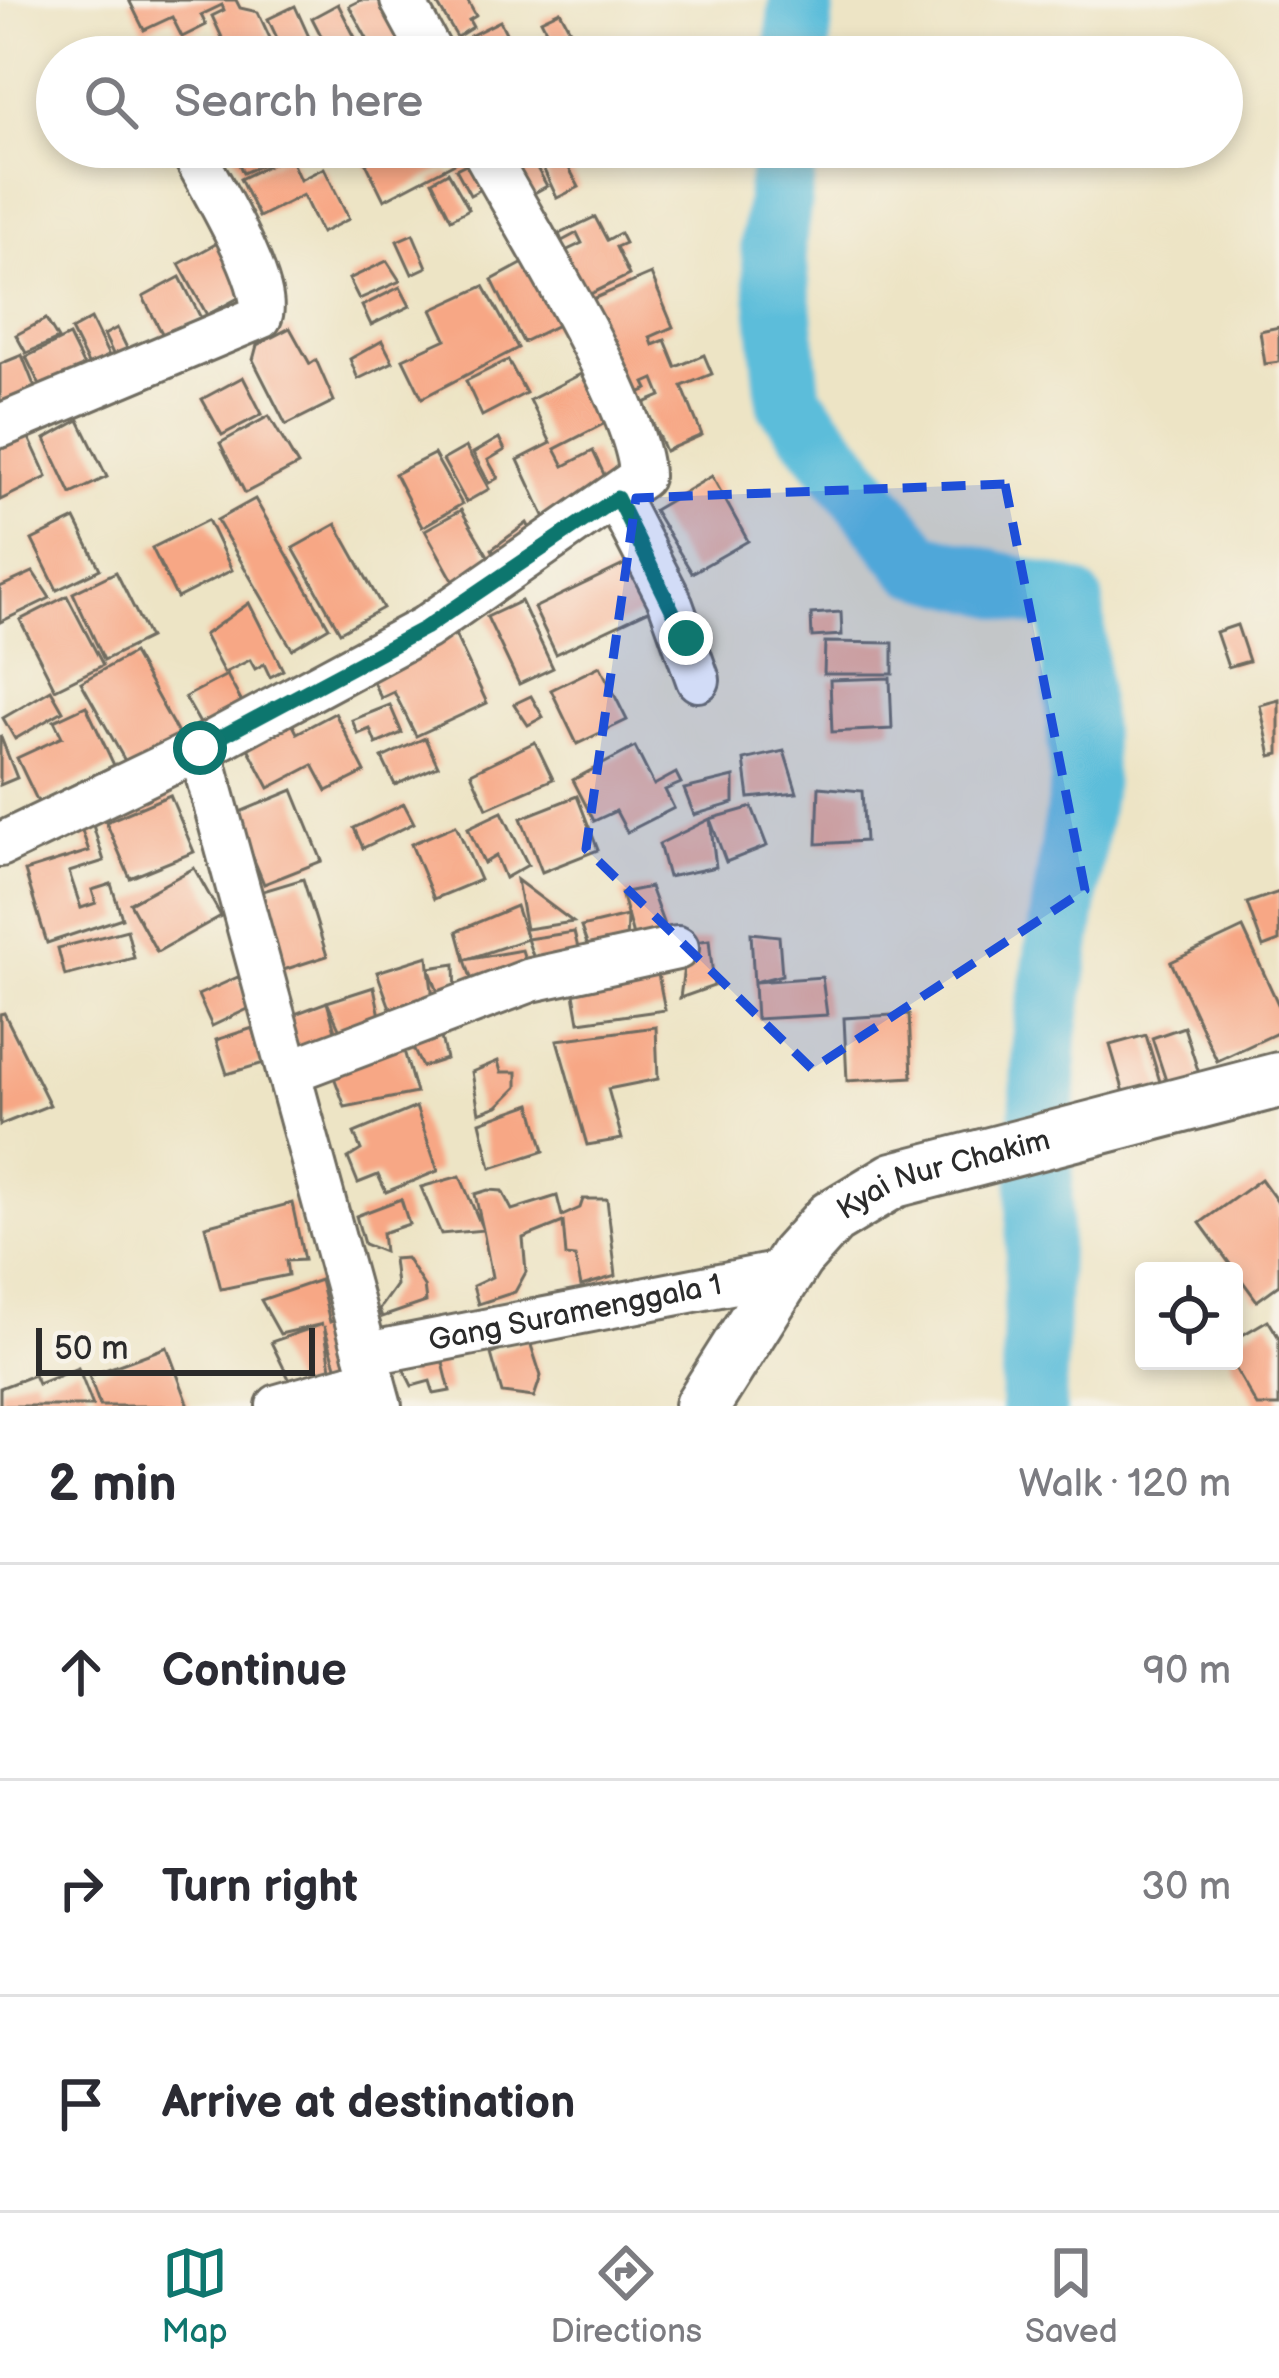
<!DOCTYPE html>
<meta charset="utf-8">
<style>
:root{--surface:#fff;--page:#f2f2f3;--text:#2b2b33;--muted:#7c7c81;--line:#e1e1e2;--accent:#0f766e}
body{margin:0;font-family:"Balsamiq Sans",sans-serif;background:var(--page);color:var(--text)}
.controls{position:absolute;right:36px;bottom:36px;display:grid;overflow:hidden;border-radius:12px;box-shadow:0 6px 18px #0003}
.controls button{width:108px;height:108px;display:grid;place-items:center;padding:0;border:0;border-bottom:3px solid var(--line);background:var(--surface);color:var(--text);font:60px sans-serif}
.scale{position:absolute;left:36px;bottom:30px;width:279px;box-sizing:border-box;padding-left:12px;border:6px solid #2b2b2b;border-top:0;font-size:33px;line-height:42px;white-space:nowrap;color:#2b2b2b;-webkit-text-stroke:9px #f7f3e8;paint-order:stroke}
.stop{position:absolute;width:36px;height:36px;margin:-27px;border:9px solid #0f766e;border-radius:50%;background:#fff}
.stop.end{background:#0f766e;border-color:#fff;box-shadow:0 3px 12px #0008}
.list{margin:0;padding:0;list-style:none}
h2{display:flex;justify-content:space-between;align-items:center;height:156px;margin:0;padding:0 48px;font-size:51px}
h2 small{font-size:39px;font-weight:400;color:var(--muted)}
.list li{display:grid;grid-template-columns:78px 1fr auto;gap:36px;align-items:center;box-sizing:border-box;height:216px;padding:0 48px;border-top:3px solid var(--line)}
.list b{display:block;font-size:45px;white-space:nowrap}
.list em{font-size:39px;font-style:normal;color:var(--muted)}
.icon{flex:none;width:66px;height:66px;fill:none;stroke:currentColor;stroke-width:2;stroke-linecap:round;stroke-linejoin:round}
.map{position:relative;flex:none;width:1279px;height:1406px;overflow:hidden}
.search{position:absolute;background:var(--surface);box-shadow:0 6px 18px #0003;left:36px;right:36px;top:36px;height:132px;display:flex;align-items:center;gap:30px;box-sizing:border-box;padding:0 42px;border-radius:66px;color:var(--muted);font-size:45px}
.sheet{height:804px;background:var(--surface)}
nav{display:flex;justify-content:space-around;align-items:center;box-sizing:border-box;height:168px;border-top:3px solid var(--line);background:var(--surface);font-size:33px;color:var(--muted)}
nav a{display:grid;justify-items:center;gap:6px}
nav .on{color:var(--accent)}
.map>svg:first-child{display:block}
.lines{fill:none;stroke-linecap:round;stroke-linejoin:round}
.river{stroke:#5cbdda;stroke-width:66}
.building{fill:#f7a785}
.minor-casing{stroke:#6f6c61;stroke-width:48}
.tertiary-casing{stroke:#6f6c61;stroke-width:60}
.minor{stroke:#fff;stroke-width:42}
.tertiary{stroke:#fff;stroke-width:54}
.route{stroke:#0f766e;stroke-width:15}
.marked{fill:#1d4ed8;fill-opacity:0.2;stroke:#1d4ed8;stroke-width:9;stroke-dasharray:24 15;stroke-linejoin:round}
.labels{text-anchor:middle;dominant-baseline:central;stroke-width:9;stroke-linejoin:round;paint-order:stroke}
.street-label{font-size:30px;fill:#2b2b2b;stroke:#f7f3e8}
</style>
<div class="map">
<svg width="1279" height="1406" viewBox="0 0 1279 1406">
<rect width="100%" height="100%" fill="#f7f3e8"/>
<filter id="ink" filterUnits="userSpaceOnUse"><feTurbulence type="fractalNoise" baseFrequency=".00833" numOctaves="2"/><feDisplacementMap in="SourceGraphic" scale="24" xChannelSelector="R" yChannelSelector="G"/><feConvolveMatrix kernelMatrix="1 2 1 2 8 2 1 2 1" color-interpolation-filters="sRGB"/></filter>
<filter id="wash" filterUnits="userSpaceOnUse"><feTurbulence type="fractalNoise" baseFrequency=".004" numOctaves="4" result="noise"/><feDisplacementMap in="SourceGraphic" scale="48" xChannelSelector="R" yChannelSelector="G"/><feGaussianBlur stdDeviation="2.7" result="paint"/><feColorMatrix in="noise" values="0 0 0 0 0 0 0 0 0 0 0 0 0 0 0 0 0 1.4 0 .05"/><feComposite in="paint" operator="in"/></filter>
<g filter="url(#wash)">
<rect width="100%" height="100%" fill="#ede4c5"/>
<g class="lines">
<g class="river">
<polyline points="796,57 802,0"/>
<polyline points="786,147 773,244 789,401 917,563 1071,603 1083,780 1045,1035 1033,1406"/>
</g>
</g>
<g id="blocks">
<g class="building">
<polygon points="129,0 236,0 240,8 258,12 276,51 262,57 231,57 212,16 224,10 222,5 201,15 206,25 182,37 172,17 144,30"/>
<polygon points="361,0 389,0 413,46 393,57 377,57 349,6"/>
<polygon points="435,0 467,0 476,16 469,20 473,27 457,37"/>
<polygon points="338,4 365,57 332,57 312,18"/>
<polygon points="295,6 318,57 286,57 268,19"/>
<polygon points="560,11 576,41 557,51 541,20"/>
<polygon points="500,21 512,45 480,57 470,36"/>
<polygon points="463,39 472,57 448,57 443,48"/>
<polygon points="231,147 301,147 243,173"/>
<polygon points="383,147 470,147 474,153 384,200 363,157"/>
<polygon points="549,147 558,147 579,187 557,198 536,153"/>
<polygon points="527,150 547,186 520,201 501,166"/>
<polygon points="289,155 300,180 324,168 349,219 321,233 303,195 259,217 240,179"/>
<polygon points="478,158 491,184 470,195 456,169"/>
<polygon points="448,172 469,209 451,219 432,181"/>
<polygon points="595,217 607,240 620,233 625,243 616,247 629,275 574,302 553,257 582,243 577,233 562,241 559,234"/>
<polygon points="413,234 427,267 412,274 397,241"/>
<polygon points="223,240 251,291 207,315 179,264"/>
<polygon points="531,259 568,320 523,342 492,280"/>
<polygon points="387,261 400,281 359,299 349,279"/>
<polygon points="651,274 673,327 650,337 653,345 665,340 676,367 704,355 712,374 682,386 702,435 665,451 644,403 661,396 654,379 645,383 648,389 624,399 588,301"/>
<polygon points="180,277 201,318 164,337 143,297"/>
<polygon points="484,286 518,348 422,398 403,359 446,339 432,310"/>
<polygon points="400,287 410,306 371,325 362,306"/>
<polygon points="46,319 58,339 26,353 16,335"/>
<polygon points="91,319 110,358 94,376 71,330"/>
<polygon points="1279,327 1279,362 1265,364 1260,331"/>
<polygon points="117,328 128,350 115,358 104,335"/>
<polygon points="290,328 310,364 316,360 334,401 286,425 253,360 257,345"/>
<polygon points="69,336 90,379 47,400 26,357"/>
<polygon points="382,341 393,362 358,379 350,359"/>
<polygon points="22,355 41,403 0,420 0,364"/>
<polygon points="508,360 526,393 482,416 466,381"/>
<polygon points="581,374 607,422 555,449 564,466 593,451 610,487 546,520 518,460 551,443 530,400"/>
<polygon points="243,377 262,414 222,435 202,399"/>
<polygon points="269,416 298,465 245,493 220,443"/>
<polygon points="79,420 107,477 71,494 45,439"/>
<polygon points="25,429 47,477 0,500 0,442"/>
<polygon points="499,438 505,450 488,460 498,478 489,483 473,453"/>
<polygon points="466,447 489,489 466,502 443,460"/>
<polygon points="434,454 462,504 422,527 395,474"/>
<polygon points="712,476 748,541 692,573 654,510"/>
<polygon points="255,499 329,627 292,649 217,520"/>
<polygon points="461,510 490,559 455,584 425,530"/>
<polygon points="75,519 100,569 57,590 32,540"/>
<polygon points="208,520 232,570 177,598 152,548"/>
<polygon points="527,523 536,541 498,561 492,549"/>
<polygon points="336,524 383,608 340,632 293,548"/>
<polygon points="640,557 662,604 556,654 534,608"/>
<polygon points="33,572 50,598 0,622 0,587"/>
<polygon points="116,572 149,638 104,660 73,593"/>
<polygon points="67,596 103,665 55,689 20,620"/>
<polygon points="521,601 553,668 519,684 487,617"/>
<polygon points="249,603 283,670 270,677 264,664 255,669 250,660 224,673 204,635"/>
<polygon points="841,612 842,635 812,637 811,614"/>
<polygon points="1237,625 1249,661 1228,667 1216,632"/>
<polygon points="453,630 487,703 416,736 394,692 381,698 367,670"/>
<polygon points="825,642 893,643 893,674 824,674"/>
<polygon points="133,653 186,748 134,777 81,682"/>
<polygon points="600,666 627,720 577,744 551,690"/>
<polygon points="227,675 247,712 206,734 185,697"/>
<polygon points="890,678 892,729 832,732 830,680"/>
<polygon points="51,690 63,711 15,739 3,718"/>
<polygon points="531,696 543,717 528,725 514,704"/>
<polygon points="1279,700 1279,754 1271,756 1260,705"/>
<polygon points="390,705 402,733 376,744 370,729 358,734 352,720"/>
<polygon points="86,706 114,765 38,802 17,758 62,737 54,721"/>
<polygon points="335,713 365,772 327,791 313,765 269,788 247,746 292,723 297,733"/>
<polygon points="0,735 17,778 0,785"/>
<polygon points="425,738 438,766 395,785 382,758"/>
<polygon points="535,742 553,779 487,808 471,773"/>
<polygon points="635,747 654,785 676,773 681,783 665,790 674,808 627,832 616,811 594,821 573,780"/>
<polygon points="784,751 797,793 749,798 744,760"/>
<polygon points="734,777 734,803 694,815 684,789"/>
<polygon points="819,787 862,791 865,841 817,844"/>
<polygon points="293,790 322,861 264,884 235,814"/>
<polygon points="170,795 194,852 130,878 106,822"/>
<polygon points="577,796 598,850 542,872 521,818"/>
<polygon points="404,804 414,823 363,848 354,828"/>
<polygon points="752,807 767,846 726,862 710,819 716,867 668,877 659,844 710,819"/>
<polygon points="502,812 528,865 505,878 496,856 484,863 468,828"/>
<polygon points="92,822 104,861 69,872 81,908 96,903 92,890 111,884 122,918 47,943 25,871 89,851 80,825"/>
<polygon points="456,825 480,880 434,899 411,844"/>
<polygon points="194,868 221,916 157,952 130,903"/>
<polygon points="303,879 327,956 277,972 253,894"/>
<polygon points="517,880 573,922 526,929"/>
<polygon points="650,887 669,939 635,943 621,893"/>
<polygon points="1279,892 1279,941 1263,947 1247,903"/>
<polygon points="516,906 527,939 465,960 457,931"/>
<polygon points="627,916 626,945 592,958 581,927"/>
<polygon points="1243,928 1279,1006 1279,1032 1217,1061 1171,962"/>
<polygon points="127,930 134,958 65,976 58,948"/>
<polygon points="574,932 580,956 536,964 527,939"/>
<polygon points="751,933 779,936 782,975 755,982 822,977 827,1015 756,1019"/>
<polygon points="709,940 714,986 680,998 687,943"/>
<polygon points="522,950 529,972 476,993 465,960"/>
<polygon points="428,956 429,968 455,964 456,1000 443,1006 429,968 434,1005 407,1020 402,1005 390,1008 377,972"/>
<polygon points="655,959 665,1010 579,1022 570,971"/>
<polygon points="238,977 252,1007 212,1026 198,995"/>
<polygon points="374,987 383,1031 345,1041 327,1002"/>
<polygon points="327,1002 339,1045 303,1061 284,1018"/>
<polygon points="4,1013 50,1105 0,1125 0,1014"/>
<polygon points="909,1014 912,1077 847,1081 844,1018"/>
<polygon points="656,1027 658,1079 608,1089 622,1139 587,1145 557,1040"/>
<polygon points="1184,1027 1204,1089 1172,1099 1152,1038"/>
<polygon points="253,1028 264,1063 227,1074 216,1040"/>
<polygon points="439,1029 446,1059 422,1067 407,1036"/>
<polygon points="1146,1035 1164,1095 1128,1106 1110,1045"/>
<polygon points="401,1040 416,1093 345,1107 330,1066"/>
<polygon points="498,1061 501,1072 517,1072 517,1087 498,1106 479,1113 472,1072"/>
<polygon points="531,1104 544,1151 491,1168 480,1122"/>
<polygon points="416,1107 438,1171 386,1192 378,1175 358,1183 348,1158 361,1150 354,1133"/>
<polygon points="460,1176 483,1230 475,1194 488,1190 502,1191 512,1210 557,1196 562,1216 580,1208 583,1199 607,1199 616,1276 581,1286 575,1257 566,1256 563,1222 523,1238 526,1272 515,1292 478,1304 473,1286 492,1277 483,1230 441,1234 421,1187"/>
<polygon points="1261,1179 1279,1204 1279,1285 1257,1301 1200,1223"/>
<polygon points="401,1199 409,1224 382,1233 384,1252 364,1244 356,1216"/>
<polygon points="292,1203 304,1260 286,1261 288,1275 221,1289 205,1226"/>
<polygon points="406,1258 424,1286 426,1302 382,1317 379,1309 396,1285 393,1259"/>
<polygon points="320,1280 330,1322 349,1315 362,1374 340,1379 324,1326 333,1380 295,1391 271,1342 323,1324 280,1334 261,1300"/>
<polygon points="1268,1320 1279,1338 1279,1406 1257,1406 1231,1361 1234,1340"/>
<polygon points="529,1339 541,1376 534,1397 502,1393 491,1354"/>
<polygon points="167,1347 189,1406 100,1406 89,1376"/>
<polygon points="440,1351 450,1391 434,1394 430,1381 412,1386 403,1368 426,1366 424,1352"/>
<polygon points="78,1368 93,1406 0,1406 0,1388 34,1375 38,1384"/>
</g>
</g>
</g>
<g filter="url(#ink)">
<use href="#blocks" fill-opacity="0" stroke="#6f6c61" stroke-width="3"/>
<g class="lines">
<defs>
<g id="minor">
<polyline points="402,0 433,57"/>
<path d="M0,426L260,317C274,288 206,178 190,147"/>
<polyline points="617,498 669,599 698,680"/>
<polyline points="200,749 380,1406"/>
<path d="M0,845L200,749L425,628L641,477C642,410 519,216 482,147"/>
<polyline points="288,1072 531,980 677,948"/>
<path id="s1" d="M366,1354L786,1272"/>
<polyline points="278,1406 373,1379"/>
</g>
<g id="tertiary">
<path id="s2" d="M702,1406L796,1257L831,1218L894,1180L1279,1080"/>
</g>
</defs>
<use href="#minor" class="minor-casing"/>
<use href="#tertiary" class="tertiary-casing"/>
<use href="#minor" class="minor"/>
<use href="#tertiary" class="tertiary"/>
</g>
</g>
<g class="lines" filter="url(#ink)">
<polyline class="route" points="200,748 425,628 617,498 686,638"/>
</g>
<path class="marked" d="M1005,484L1085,890L812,1069L586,849L636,498Z"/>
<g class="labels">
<g class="street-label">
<text stroke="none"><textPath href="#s2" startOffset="351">Kyai Nur Chakim</textPath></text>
<text stroke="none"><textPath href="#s1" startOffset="213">Gang Suramenggala 1</textPath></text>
</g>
</g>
</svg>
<div class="controls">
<button><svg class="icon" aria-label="locate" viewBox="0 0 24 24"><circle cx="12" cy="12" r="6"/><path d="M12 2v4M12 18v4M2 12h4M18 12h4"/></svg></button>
</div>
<div class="scale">50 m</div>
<div class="stop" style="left:200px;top:748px"></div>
<div class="stop end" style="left:686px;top:638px"></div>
<div class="search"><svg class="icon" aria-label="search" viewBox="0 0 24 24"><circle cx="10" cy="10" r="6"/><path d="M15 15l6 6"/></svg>Search here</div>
</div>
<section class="sheet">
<h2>2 min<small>Walk · 120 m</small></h2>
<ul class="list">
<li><svg class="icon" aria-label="ahead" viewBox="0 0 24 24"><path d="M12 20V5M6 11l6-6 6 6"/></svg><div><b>Continue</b></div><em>90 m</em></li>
<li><svg class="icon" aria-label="right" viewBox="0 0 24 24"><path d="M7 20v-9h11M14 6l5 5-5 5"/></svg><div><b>Turn right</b></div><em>30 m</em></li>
<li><svg class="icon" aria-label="arrive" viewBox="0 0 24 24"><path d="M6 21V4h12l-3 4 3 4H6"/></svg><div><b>Arrive at destination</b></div></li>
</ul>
</section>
<nav>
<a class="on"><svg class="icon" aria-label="map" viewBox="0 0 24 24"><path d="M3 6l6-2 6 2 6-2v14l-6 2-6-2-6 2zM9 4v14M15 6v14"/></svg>Map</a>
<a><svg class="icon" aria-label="directions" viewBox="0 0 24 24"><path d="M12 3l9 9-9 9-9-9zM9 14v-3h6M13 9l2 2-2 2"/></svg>Directions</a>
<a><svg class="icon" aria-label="saved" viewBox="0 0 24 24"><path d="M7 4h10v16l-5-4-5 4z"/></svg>Saved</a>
</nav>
